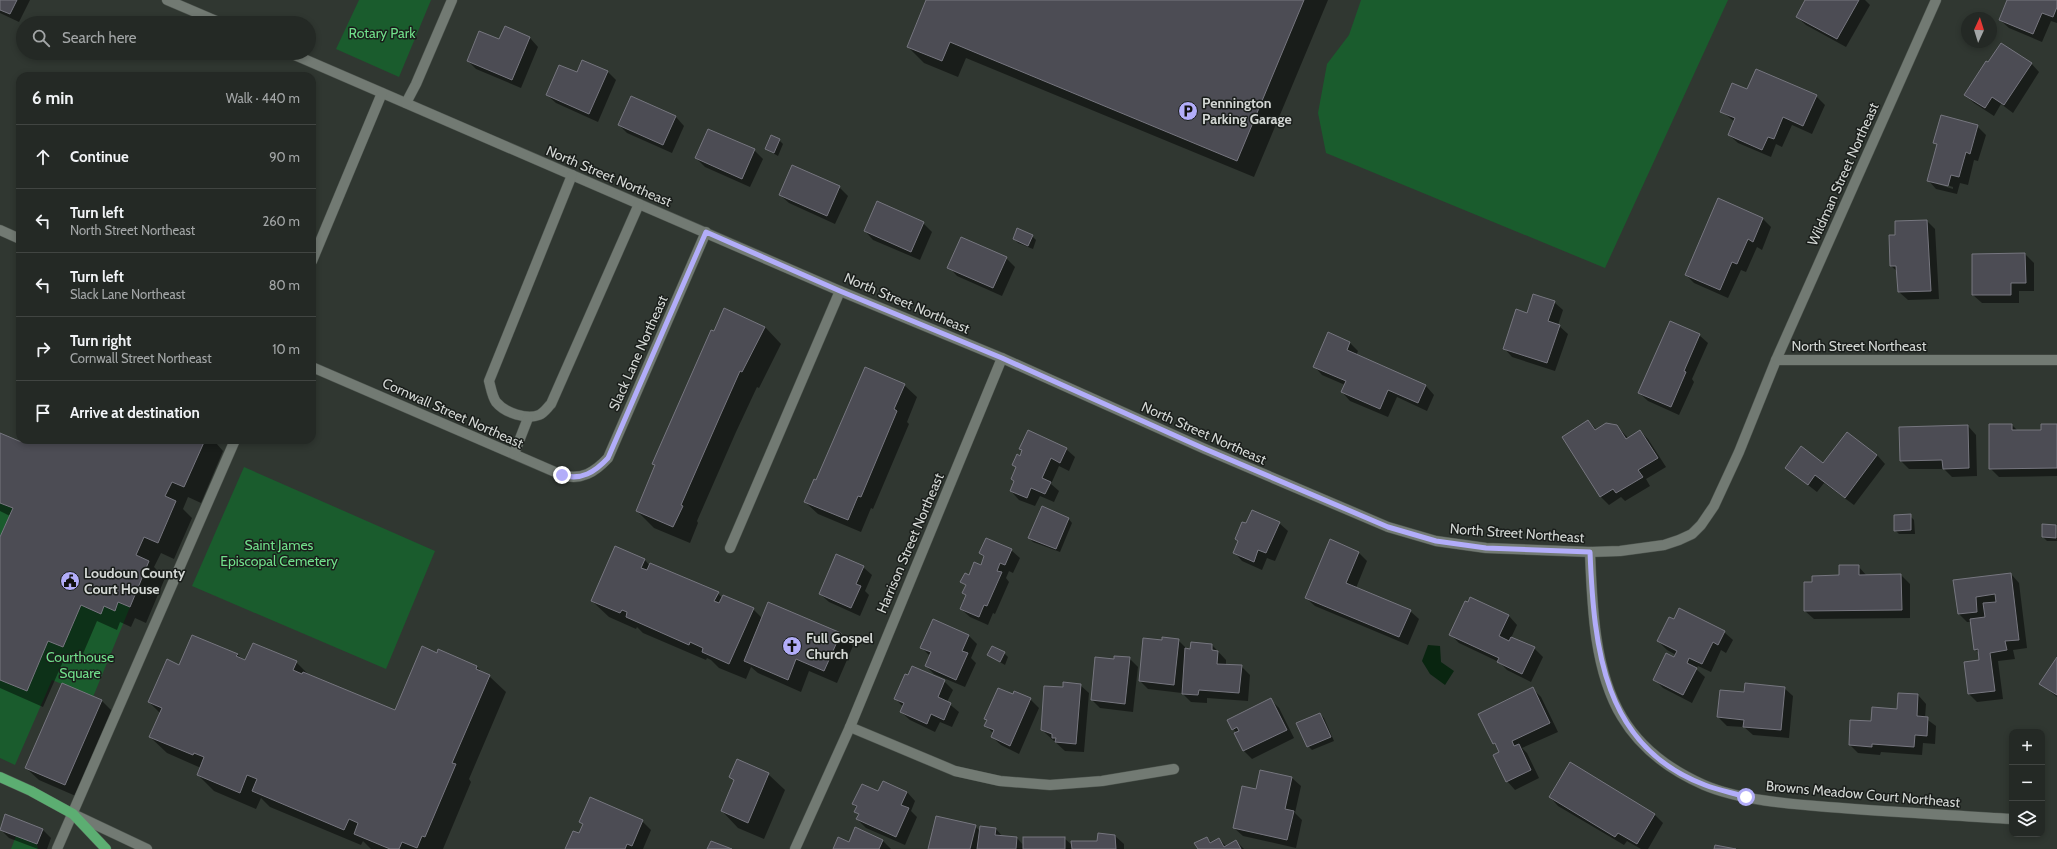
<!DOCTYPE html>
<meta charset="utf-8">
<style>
:root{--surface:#242925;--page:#2c312d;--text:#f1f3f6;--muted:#a3a6a7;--line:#414542}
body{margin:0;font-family:Cabin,sans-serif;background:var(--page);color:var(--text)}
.controls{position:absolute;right:12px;bottom:12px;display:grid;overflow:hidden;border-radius:8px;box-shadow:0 2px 6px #0003}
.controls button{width:36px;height:36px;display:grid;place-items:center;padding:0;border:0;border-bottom:1px solid var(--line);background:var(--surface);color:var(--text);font:20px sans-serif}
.compass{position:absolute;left:1961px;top:12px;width:36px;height:36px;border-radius:50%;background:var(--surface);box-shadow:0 2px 6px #0003;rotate:4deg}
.stop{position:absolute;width:12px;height:12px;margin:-9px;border:3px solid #b2adf9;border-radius:50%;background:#fff}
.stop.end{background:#b2adf9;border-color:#fff;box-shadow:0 1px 4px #0008}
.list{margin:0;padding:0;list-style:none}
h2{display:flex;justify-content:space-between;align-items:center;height:52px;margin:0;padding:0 16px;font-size:17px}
h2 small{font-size:13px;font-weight:400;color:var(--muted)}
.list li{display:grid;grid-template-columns:26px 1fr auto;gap:12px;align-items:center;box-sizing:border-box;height:64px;padding:0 16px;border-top:1px solid var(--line)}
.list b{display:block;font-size:15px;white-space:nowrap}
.list p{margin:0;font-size:13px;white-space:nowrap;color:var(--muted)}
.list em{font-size:13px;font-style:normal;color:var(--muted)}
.icon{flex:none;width:22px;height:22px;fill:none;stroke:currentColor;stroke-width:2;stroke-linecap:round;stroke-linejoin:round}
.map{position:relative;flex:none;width:2057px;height:849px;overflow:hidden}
.search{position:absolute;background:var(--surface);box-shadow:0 2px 6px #0003;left:16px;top:16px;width:300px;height:44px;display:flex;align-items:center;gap:10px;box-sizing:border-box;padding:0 14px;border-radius:22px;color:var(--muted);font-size:15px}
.panel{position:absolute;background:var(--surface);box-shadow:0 2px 6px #0003;left:16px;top:72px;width:300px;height:372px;border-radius:12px}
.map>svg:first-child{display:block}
.green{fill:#1a5c2d}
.water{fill:#092510}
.shadow{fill:#0007;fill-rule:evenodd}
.building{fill:#4c4c54;stroke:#76767f}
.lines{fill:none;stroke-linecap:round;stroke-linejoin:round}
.minor-casing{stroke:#4c534d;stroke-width:11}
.major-casing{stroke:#4c534d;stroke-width:11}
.minor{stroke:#727a73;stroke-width:10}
.major{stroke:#5cae72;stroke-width:10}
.route{stroke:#b2adf9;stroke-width:5}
.labels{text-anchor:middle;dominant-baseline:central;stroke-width:3;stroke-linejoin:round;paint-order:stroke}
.park-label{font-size:14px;fill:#70df8a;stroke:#1a1e1b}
.poi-label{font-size:14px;font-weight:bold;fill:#d3d7d4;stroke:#1a1e1b;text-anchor:start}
.street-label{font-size:14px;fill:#d3d7d4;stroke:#1a1e1b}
</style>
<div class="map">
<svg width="2057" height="849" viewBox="0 0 2057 849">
<rect width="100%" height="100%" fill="#303731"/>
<g class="green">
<polygon points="359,0 431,0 399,77 336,49"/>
<polygon points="1361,0 1728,0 1605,268 1326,153 1318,113 1327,64 1349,35"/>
<polygon points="244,467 435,551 386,669 192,586"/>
<polygon points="0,503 13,508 0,537"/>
<polygon points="118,602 130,607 93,697 52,680 15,765 0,758 0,680 27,691 48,641 63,647 81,605 100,614 104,606 115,611"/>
<polygon points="16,836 37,844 38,849 11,849"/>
</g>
<polygon class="water" points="1428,645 1440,646 1441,662 1454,671 1445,685 1430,674 1422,661"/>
<g class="shadow">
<polygon points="0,0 30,0 19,22 0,13"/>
<polygon points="927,0 1328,0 1254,177 966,58 958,77 924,63 908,47"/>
<polygon points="1806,0 1865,0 1870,5 1846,47 1806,25 1797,17"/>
<polygon points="2008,0 2057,0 2057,23 2051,21 2042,42 2009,28 2000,20"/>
<polygon points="505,28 530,38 538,47 521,88 476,69 468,61 500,40"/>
<polygon points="2031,63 2039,72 2013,113 2001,104 1994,116 1974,103 1965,95"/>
<polygon points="608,72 616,80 598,122 556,103 547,95 578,74"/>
<polygon points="1748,91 1816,96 1825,105 1812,134 1792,125 1782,147 1776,144 1771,157 1738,143 1729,135 1735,122 1721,111"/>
<polygon points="632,97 676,117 684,126 672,153 627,133 619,125"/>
<path d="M1977,126L1986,135L1978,161L1974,160L1968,185L1960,183L1957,194L1936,189L1928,180L1937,145L1935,143ZM1937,182L1953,187V189L1937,184Z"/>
<polygon points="779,140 783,144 778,156 766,149"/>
<polygon points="754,150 763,159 750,187 705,167 696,158"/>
<polygon points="793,167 839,187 848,196 835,224 789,203 780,195"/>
<polygon points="1719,200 1763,219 1771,227 1762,250 1757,247 1746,272 1741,270 1728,298 1694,283 1686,275"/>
<polygon points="1927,221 1935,229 1939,299 1908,300 1899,292 1898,272 1891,266 1896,236"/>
<polygon points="923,223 932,232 920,260 873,240 865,231"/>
<polygon points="1032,236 1036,240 1033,249 1018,243 1014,239"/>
<polygon points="2025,254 2034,263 2034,291 2019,291 2019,303 1982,303 1973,295 1973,255"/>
<polygon points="1006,258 1015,267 1002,296 957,276 949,267"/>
<polygon points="1554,302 1563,310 1558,325 1568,334 1555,371 1512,357 1504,348 1528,315"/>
<polygon points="765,327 781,344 759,388 757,387 736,432 697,521 698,523 690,543 654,528 637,511 656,466 653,464 715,333"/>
<polygon points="1329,333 1350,343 1358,351 1356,356 1426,386 1434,395 1427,411 1397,397 1388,417 1350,401 1342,392 1345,385 1322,375 1314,366"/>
<polygon points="1699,335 1708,343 1692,379 1694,382 1679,415 1648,401 1639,393"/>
<polygon points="904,385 917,397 907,422 909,424 873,509 871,508 861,532 818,514 805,502 817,482"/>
<polygon points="1588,421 1597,430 1617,426 1628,438 1640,431 1648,439 1666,467 1646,479 1650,486 1625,501 1621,497 1609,505 1600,496"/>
<polygon points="2012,425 2018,431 2042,431 2057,425 2057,476 1999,477 1990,468"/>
<polygon points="1968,426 1976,435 1977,476 1952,477 1944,469 1909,469 1901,461"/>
<polygon points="0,434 20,443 21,440 218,440 216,443 223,451 201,503 188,497 183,509 192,518 174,559 161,553 154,567 165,578 146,623 135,618 131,627 120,622 117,630 97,621 79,663 65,657 43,707 0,688 0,540 10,516 0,511"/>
<polygon points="1066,449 1075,457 1069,471 1059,466 1051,484 1059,491 1054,502 1040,496 1035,506 1019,500 1011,491 1015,482 1012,479 1017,468 1013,464 1021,457 1023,451"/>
<polygon points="1877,455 1885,464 1854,505 1824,483 1817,492 1786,468 1824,464"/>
<polygon points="1910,516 1914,520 1915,534 1899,534 1895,530"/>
<polygon points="1068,518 1072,523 1060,552 1033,542 1029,538"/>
<polygon points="1279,523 1288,531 1275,561 1267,558 1262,570 1242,561 1234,552 1239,542 1236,539 1247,524"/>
<polygon points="2056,526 2057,541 2047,541 2043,537"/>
<polygon points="1330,540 1359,553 1367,561 1356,588 1410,611 1419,619 1408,645 1315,606 1306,598"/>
<polygon points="616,548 645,560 650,566 718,593 722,598 753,609 762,618 840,633 853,646 837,683 809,671 801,692 758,673 751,667 746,679 719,668 711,660 707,658 706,660 643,633 637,627 636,629 609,617 592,601"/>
<polygon points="1011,550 1020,558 1013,573 1009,571 1006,578 1009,582 995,614 993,613 988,625 970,617 961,609 967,596 963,593 966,586 962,582 981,566 985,558 980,553"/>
<polygon points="1858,566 1867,576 1901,575 1910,584 1910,618 1814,619 1805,611 1813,583 1840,576"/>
<polygon points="863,567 872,575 865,591 869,595 860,616 829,602 820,594"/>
<polygon points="2011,574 2019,583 2027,648 2013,650 2015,659 1998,661 2003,699 1977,702 1969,694 1980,661 1980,654 1975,649 1972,622 1967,622 1959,614 1954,581"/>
<polygon points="1470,598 1509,616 1517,625 1511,638 1534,648 1543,657 1531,682 1507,670 1499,662 1459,643 1450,634"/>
<polygon points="1724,632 1733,640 1726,653 1721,650 1711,672 1698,666 1696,669 1705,677 1692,703 1663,688 1654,679 1676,655 1667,650 1658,641"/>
<polygon points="969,636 977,644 971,658 976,663 965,687 934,674 926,666 930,656 922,648"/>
<polygon points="1178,640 1187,649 1191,650 1192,643 1212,645 1226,660 1226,665 1241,666 1250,675 1248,701 1207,698 1207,703 1191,702 1182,693 1148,689 1140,681 1163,641"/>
<polygon points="1004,653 1008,657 1005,665 988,655"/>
<polygon points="237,654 243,660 296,662 310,676 396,712 437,654 477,667 483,673 489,676 506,692 469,779 471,782 443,849 371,849 363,841 361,845 270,807 261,798 256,809 214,791 198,775 201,768 167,753 150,737 160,713 149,702 180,666"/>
<polygon points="1129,658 1138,667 1133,712 1100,708 1092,700"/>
<polygon points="2057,659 2057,697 2041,684"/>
<polygon points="944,681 953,690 947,702 959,712 952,727 940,722 935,732 910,720 901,712 903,707 895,698"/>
<polygon points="62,684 102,701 115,714 78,797 39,780 26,768"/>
<polygon points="1080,685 1089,693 1084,752 1065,751 1042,730 1064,688"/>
<polygon points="1784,688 1793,696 1789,738 1753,735 1744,727 1727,726 1718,717 1745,693"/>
<polygon points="1533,689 1541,697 1558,732 1522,748 1527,753 1539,778 1515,790 1507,781 1501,752 1494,743"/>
<polygon points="1918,695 1926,704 1925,718 1936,726 1935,744 1923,743 1922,755 1881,752 1880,755 1858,753 1850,745"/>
<polygon points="1013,696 1030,699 1039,708 1019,754 1001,745 992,737 994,734 985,725 988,721 985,719"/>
<polygon points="1271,700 1279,708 1294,738 1252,759 1244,751 1236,734 1237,733 1233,729"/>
<polygon points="1320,714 1324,718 1334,741 1312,750 1308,746"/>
<polygon points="1570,764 1655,815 1663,823 1648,849 1641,849 1627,841 1624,845 1558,806 1550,797"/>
<polygon points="1261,771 1292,778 1301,786 1295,813 1302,820 1296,848 1243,836 1234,828 1257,790"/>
<polygon points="768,774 785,790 764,839 738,828 722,811 735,781 730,777"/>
<polygon points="907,792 915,801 911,811 917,817 905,845 866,828 857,819 859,815 856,812 857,808 853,804 879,793"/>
<polygon points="642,821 651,830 643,849 566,849 579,834 584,825 581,822"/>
<polygon points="975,826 980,831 996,829 1003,837 1017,838 1024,846 1064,838 1073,846 1098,842 1115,836 1124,844 1124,849 929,849"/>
<polygon points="855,829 883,841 891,849 834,849 849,844"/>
<polygon points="1,830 43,830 51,838 47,849 38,849 9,838"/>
<polygon points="1207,838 1212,843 1219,839 1226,846 1236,841 1244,849 1199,849"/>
</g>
<g class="building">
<polygon points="0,0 17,0 10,14 0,10"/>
<polygon points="926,0 1304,0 1237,161 950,42 942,61 907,47"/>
<polygon points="1805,0 1859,0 1837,39 1796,17"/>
<polygon points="2007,0 2057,0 2057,7 2053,17 2042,13 2033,34 1999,20"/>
<polygon points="505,26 530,37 512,80 467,61 479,31 499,39"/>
<polygon points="2001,43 2032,63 2004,105 1992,97 1985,108 1964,95 1986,61 1988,62"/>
<polygon points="582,60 608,71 589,114 546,95 559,65 577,72"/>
<polygon points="1756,69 1817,95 1803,126 1783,117 1774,139 1768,137 1762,150 1728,135 1735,118 1720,112 1732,83 1747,89"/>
<polygon points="631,96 676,116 663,145 618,125"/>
<polygon points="1941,115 1978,125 1970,154 1966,152 1959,177 1951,175 1948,186 1927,181 1937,144 1933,143"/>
<polygon points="708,129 755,149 742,179 695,158"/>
<polygon points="771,135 780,139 774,153 765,149"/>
<polygon points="792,165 840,186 827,216 779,195"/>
<polygon points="1718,198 1763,218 1753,242 1748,239 1737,264 1732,262 1720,290 1685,275"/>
<polygon points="877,201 924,222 911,252 864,231"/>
<polygon points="1927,220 1931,291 1898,292 1896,266 1890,266 1889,235 1895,235 1895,221"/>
<polygon points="1017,228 1033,235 1028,246 1013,239"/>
<polygon points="961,237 1007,257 993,288 947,268"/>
<polygon points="2025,253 2026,283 2011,283 2011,295 1972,295 1972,254"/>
<polygon points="1533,294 1555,301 1548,321 1560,325 1547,363 1503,349 1516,309 1527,313"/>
<polygon points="724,308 765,327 742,372 740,371 720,416 681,505 683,506 673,527 636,511 655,465 652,464 711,330 714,331"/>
<polygon points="1670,321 1700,334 1684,371 1686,372 1671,407 1638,393"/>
<polygon points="1328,332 1350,342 1347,350 1426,385 1418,403 1388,390 1380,409 1341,392 1346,381 1313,367"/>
<polygon points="865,367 905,384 894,409 897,411 861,497 858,496 848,520 804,502 814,479 816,480"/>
<polygon points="1588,420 1595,430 1606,423 1617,425 1626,439 1640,430 1658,458 1638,470 1643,477 1616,493 1613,489 1600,497 1562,437"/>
<polygon points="1989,424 2012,424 2012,430 2041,430 2041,424 2057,424 2057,468 1989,469"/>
<polygon points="1968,425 1969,468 1943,469 1942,460 1900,461 1899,427"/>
<polygon points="1028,430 1067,448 1060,463 1051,458 1042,478 1051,482 1045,494 1031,488 1027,498 1010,491 1014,481 1011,479 1016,467 1012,465 1017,454 1020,456 1022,450 1019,449"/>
<polygon points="1847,432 1877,455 1845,498 1815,475 1808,485 1785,468 1801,446 1823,463"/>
<polygon points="0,433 19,441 205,440 184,487 172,482 165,496 176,501 158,543 144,537 136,555 149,561 130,607 118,602 115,611 104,606 101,614 81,605 63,647 48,641 27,691 0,680 0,537 13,508 0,503"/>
<polygon points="1042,506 1069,518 1056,549 1028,538"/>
<polygon points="1252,510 1280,522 1266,553 1258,550 1254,562 1233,553 1238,541 1235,539 1242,522 1246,523"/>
<polygon points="1911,514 1911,530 1894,531 1894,515"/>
<polygon points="2042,524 2056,525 2056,538 2042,537"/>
<polygon points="986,538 1012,549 1005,565 1000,563 997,571 1002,572 987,606 984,605 979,617 960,609 966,595 962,593 966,585 960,582 965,573 969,575 974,562 981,565 984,556 979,553"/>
<polygon points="1330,539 1359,552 1346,583 1411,610 1399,637 1305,598"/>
<polygon points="615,546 645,559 641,568 647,570 650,563 719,592 714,601 719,603 723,595 754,608 729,664 702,652 703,648 690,642 689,645 626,617 627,612 622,610 620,613 591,601"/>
<polygon points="836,554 864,566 856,584 861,586 851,608 819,594"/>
<polygon points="1839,565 1859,565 1859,575 1901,574 1902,610 1804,611 1804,582 1812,582 1812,576 1839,575"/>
<polygon points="2011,573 2019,640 2005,641 2007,650 1990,653 1995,691 1968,694 1964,662 1979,660 1978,649 1974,650 1970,619 1985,617 1983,603 1996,602 1995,594 1976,597 1977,612 1958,614 1953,580"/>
<polygon points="1470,597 1509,615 1499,636 1509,641 1511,637 1535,647 1522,674 1497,662 1499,658 1449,635 1465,601 1468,602"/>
<polygon points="768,602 841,633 824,671 796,659 788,680 744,661"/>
<polygon points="1679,608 1725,631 1718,645 1713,642 1702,664 1689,658 1687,663 1697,668 1683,695 1653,680 1666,653 1674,657 1677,651 1657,641 1669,617 1674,619"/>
<polygon points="933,619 969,635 962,651 968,653 956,680 925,666 931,652 920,648"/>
<polygon points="192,635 238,654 236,656 245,660 253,643 297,661 293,670 302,674 303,672 395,710 422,646 437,653 438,649 477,666 476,669 490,675 452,763 456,764 425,837 422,836 417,848 402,842 399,849 390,849 354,834 358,823 349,819 344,830 252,791 257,779 247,775 240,793 197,775 204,757 194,753 193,755 149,737 162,708 148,702 167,659 179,665"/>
<polygon points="1162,637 1179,639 1174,685 1139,681 1143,638 1162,640"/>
<polygon points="1191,642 1212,644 1212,650 1218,651 1217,664 1242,665 1239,693 1199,690 1198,695 1182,694 1185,648 1190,649"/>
<polygon points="992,646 1005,652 1000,662 987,655"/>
<polygon points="1114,656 1130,657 1125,704 1091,700 1095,657 1114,659"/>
<polygon points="2057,657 2057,695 2039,684"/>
<polygon points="912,666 945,680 938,697 951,703 944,720 931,714 927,724 900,712 904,703 894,699 905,674 908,675"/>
<polygon points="1063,682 1081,684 1076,744 1055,742 1056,738 1052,738 1052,734 1041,730 1044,686 1063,687"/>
<polygon points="62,683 102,700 65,785 25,768"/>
<polygon points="1745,683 1785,687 1781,730 1743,727 1744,720 1717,717 1720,690 1744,692"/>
<polygon points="1533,687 1550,723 1512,741 1514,746 1519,744 1531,770 1506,782 1493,755 1499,752 1495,743 1493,744 1478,714"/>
<polygon points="998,688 1013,694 1014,691 1031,698 1010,746 991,737 994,730 984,726 987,720 984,719"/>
<polygon points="1898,693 1918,694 1917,716 1928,717 1927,736 1915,735 1914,747 1872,744 1872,747 1849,745 1850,720 1871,721 1872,707 1897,709"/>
<polygon points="1271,698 1287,730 1243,751 1234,733 1239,731 1237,727 1232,730 1227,720"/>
<polygon points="1320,713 1331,737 1307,747 1296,723"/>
<polygon points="737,759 769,773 748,823 721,811 734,780 729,777"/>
<polygon points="1570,762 1655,814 1637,844 1618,833 1615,837 1549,797"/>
<polygon points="1260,770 1292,777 1285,809 1294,811 1287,840 1233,828 1242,786 1256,789"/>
<polygon points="883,781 907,792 901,805 909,808 896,837 856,819 859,814 854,812 857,806 852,804 862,784 878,791"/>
<polygon points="590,797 643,820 632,846 627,844 625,849 565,849 573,831 579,833 583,824 579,822"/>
<polygon points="5,814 43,829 37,844 0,830"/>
<polygon points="936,816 976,825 970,849 928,849"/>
<polygon points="980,826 996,828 995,835 1017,837 1016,849 977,849"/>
<polygon points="855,827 883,840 879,849 833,849 838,837 849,842"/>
<polygon points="1098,833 1115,835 1116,849 1072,849 1071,841 1097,841"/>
<rect x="1023" y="837" width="42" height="12"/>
<polygon points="1207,837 1210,843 1219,838 1224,847 1236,840 1241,849 1198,849 1194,843"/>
<polygon points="711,841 732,849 707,849"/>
<polygon points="1715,845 1736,849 1714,849"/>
</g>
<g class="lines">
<defs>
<g id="minor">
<polyline points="167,0 221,23"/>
<polyline points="290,53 840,291 1002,358 1205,449 1388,527 1436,541 1486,548 1590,552 1620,551 1664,545 1679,540 1692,534 1701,525 1714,506 1739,452 1776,360 1936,0"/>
<polyline points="406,103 416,84 452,0"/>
<path d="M572,175L489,381C491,388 492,396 496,402C505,413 527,420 539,415C544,413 547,408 551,404L639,204"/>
<polyline points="0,230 20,239"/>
<polyline points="312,261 382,93"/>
<polyline points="1776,360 2057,360"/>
<path d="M312,367L562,475C581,481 595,472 608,458L706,232"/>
<polyline points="514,454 528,418"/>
<polyline points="730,548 840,291"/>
<path d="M1590,552C1592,605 1594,671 1622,717C1641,749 1670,770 1704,785C1739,800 1790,804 1828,807C1890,812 1951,815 2012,819"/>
<polyline points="850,727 955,771 1000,781 1050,785 1102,781 1174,769"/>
<polyline points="73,814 147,849"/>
<polyline points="57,849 235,440"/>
<polyline points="795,849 850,727 1002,358"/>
</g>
<polyline id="major" points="0,777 31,791 73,814 106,849"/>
</defs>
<use href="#minor" class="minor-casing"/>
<use href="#major" class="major-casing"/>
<use href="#minor" class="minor"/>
<use href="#major" class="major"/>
</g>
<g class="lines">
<path class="route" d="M562,475C581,481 595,472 608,458L706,232L840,291L1002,358L1205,449L1388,527L1436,541L1486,548L1590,552C1594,648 1603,747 1705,785C1718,790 1733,793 1746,797"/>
</g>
<defs>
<symbol id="parking-disc" viewBox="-11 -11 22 22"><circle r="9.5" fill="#b2adf9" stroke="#1a1e1b"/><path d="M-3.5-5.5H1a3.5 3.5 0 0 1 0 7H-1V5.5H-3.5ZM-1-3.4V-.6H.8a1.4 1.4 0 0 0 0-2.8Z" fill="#111"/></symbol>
<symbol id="civic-disc" viewBox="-11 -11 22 22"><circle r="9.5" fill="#b2adf9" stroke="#1a1e1b"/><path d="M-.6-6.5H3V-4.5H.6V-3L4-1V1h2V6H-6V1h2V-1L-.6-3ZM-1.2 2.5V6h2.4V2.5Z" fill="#111"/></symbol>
<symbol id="church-disc" viewBox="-11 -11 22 22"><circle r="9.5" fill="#b2adf9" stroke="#1a1e1b"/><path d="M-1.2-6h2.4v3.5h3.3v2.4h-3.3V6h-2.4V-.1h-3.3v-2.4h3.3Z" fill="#111"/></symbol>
</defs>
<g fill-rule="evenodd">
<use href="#parking-disc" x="1177" y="100" width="22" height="22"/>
<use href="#civic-disc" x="59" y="570" width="22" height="22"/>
<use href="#church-disc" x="781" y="635" width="22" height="22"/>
</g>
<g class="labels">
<g class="park-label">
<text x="382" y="33">Rotary Park</text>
<text x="279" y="545">Saint James<tspan x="279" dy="16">Episcopal Cemetery</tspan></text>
<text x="80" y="657">Courthouse<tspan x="80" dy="16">Square</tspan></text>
</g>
<g class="poi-label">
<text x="1202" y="103">Pennington<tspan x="1202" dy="16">Parking Garage</tspan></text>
<text x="84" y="573">Loudoun County<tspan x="84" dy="16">Court House</tspan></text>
<text x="806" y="638">Full Gospel<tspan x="806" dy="16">Church</tspan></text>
</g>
<g class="street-label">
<text transform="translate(1843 174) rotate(-66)">Wildman Street Northeast</text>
<text transform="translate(609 176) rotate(23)">North Street Northeast</text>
<text transform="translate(907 303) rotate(23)">North Street Northeast</text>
<text x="1859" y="346">North Street Northeast</text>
<text transform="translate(638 353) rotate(-66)">Slack Lane Northeast</text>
<text transform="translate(453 413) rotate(24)">Cornwall Street Northeast</text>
<text transform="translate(1204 433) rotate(24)">North Street Northeast</text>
<text transform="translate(1517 533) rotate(4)">North Street Northeast</text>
<text transform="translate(910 543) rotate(-67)">Harrison Street Northeast</text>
<text transform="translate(1863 794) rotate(5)">Browns Meadow Court Northeast</text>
</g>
</g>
</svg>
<div class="controls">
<button>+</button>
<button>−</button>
<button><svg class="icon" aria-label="layers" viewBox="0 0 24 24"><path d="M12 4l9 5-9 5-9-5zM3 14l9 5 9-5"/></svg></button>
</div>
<svg class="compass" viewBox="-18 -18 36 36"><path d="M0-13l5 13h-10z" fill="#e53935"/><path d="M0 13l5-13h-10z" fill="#a3a6a7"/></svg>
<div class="stop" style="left:1746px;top:797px"></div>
<div class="stop end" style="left:562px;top:475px"></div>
<div class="search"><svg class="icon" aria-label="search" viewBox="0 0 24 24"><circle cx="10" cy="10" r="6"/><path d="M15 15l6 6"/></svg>Search here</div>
<section class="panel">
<h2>6 min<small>Walk · 440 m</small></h2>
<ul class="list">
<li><svg class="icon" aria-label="ahead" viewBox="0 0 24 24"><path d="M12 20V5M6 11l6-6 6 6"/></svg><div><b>Continue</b></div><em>90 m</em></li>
<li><svg class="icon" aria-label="left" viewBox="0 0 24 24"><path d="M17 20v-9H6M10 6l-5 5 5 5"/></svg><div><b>Turn left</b><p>North Street Northeast</p></div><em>260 m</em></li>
<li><svg class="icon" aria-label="left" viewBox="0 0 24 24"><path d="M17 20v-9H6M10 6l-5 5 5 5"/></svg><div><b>Turn left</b><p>Slack Lane Northeast</p></div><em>80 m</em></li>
<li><svg class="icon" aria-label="right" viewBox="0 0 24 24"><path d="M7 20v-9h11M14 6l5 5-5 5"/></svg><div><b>Turn right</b><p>Cornwall Street Northeast</p></div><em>10 m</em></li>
<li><svg class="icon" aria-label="arrive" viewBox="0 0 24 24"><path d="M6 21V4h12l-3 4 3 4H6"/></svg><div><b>Arrive at destination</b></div></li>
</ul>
</section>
</div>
